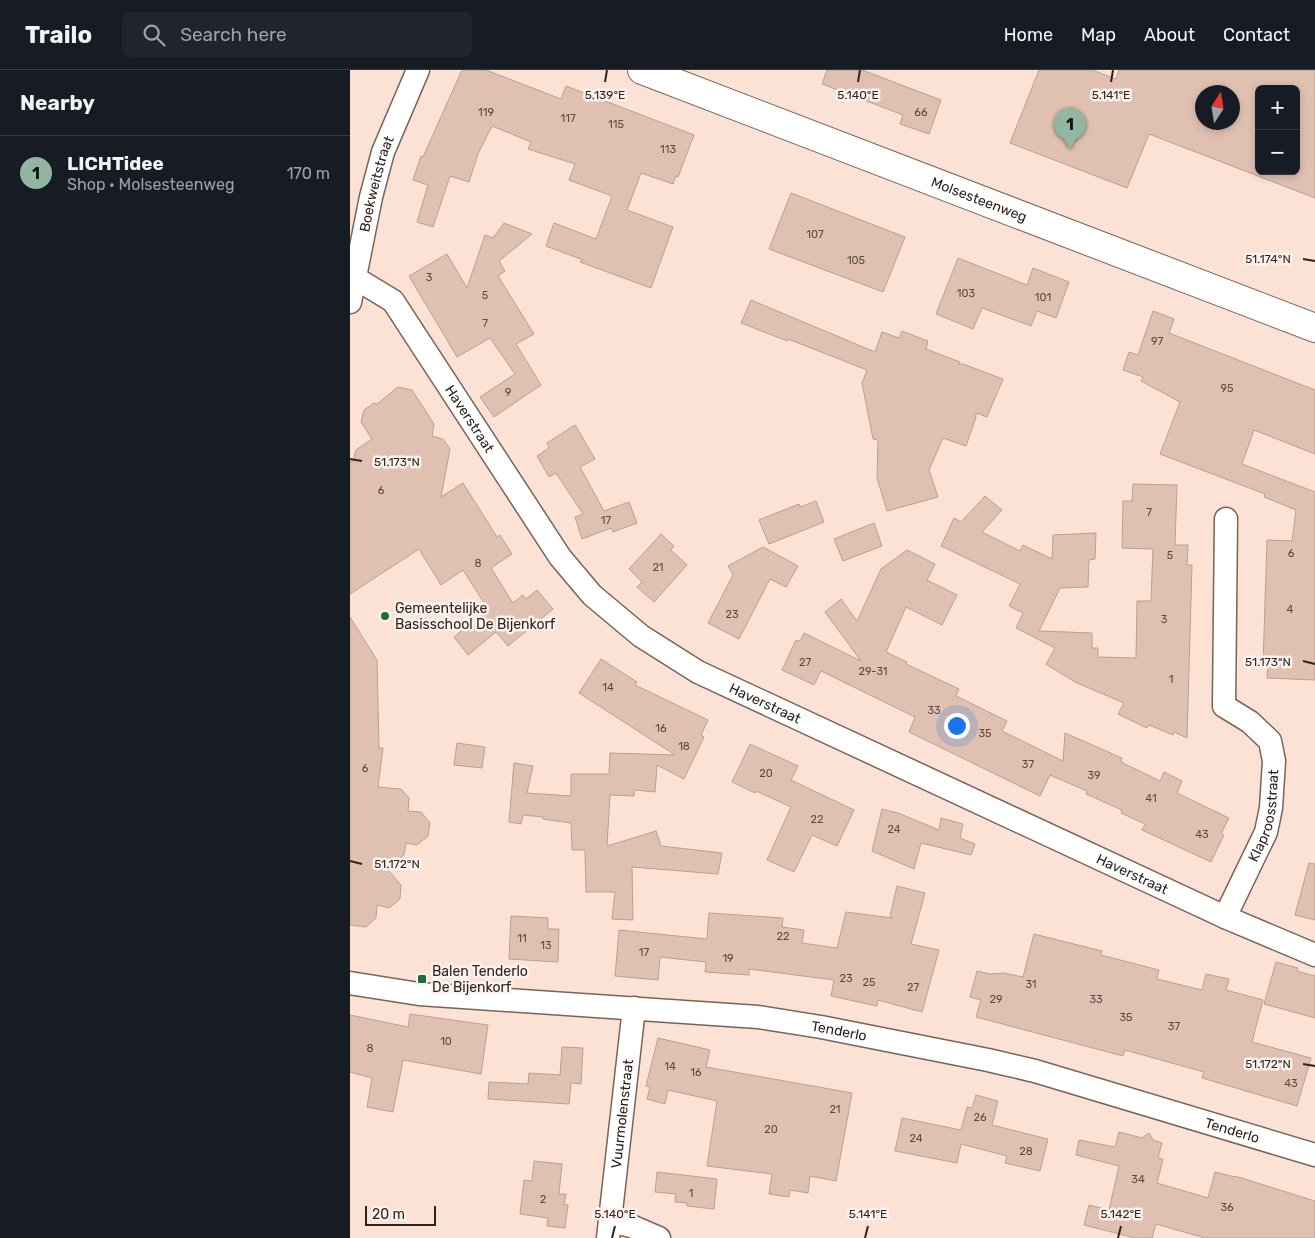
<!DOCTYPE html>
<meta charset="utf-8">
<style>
:root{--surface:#171b24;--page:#20242c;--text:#f1f3f6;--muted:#9ea1a6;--line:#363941;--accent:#92b6a2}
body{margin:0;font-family:Rubik,sans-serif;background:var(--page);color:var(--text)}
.controls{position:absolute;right:15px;top:15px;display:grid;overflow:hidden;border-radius:8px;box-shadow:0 2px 8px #0003}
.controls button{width:45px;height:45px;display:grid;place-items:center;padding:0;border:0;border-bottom:1px solid var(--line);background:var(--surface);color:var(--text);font:25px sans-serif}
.compass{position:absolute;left:845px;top:15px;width:45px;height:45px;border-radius:50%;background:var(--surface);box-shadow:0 2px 8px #0003;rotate:12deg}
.scale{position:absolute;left:15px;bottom:12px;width:71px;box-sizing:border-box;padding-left:5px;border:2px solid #2d241f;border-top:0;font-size:14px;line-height:18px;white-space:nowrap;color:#2d241f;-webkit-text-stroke:4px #fdf2ed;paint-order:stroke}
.you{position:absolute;left:606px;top:655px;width:18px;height:18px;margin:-12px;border:4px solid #fff;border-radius:50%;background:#1a73e8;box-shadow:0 0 0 8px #1a73e833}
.badge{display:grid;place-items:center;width:32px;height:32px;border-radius:50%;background:var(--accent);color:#111;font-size:16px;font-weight:700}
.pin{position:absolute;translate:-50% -41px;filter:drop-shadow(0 1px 2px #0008)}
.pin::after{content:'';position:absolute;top:26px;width:18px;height:15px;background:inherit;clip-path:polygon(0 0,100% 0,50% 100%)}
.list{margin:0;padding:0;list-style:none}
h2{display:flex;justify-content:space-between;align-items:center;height:65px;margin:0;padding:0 20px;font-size:21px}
h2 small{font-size:16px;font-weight:400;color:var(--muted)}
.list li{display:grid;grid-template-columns:32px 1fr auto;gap:15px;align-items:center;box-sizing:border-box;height:75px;padding:0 20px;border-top:1px solid var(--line)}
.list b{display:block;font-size:19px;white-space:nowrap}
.list p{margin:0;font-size:16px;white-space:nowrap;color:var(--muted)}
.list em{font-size:16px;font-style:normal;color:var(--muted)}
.icon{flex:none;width:28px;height:28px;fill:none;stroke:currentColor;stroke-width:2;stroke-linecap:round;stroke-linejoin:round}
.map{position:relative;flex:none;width:965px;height:1168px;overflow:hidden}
header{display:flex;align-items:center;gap:30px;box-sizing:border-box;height:70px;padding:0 25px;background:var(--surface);border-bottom:1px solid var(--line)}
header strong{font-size:24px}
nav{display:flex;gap:28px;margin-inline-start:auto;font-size:18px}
.search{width:350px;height:45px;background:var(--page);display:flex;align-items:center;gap:12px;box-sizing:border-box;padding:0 18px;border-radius:8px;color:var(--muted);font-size:19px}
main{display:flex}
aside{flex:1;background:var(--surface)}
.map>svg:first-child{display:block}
.building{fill:#e0c1b1;stroke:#b8a094;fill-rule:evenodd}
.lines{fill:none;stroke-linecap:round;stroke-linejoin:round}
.minor-casing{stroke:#796458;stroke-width:25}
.primary-casing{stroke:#796458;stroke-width:30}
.minor{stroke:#fff;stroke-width:22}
.primary{stroke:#fff;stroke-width:28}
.ticks{fill:none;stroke:#2d241f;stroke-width:2}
.poi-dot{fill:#1d6c3c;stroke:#fdf2ed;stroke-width:2}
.labels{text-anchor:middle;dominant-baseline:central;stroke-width:5;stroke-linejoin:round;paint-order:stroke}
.number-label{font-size:11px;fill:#5a4b44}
.street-label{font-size:14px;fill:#2d241f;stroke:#fdf2ed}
.poi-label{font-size:14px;fill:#2d241f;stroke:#fdf2ed;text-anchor:start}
.ticks-label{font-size:12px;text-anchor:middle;fill:#2d241f;stroke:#fdf2ed;stroke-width:5;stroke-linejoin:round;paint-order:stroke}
</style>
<header>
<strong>Trailo</strong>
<div class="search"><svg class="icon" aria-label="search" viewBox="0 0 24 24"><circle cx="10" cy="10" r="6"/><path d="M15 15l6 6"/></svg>Search here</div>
<nav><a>Home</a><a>Map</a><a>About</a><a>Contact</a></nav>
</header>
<main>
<aside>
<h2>Nearby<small></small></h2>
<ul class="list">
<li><span class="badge">1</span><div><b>LICHTidee</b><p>Shop · Molsesteenweg</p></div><em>170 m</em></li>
</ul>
</aside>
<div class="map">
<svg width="965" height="1168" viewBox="0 0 965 1168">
<rect width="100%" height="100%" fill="#fbe2d4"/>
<g class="building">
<polygon points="112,0 136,0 211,29 216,16 344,65 328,107 326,106 323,114 291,103 277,140 323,157 301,218 230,192 233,190 196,176 204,153 246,169 262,126 219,110 225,94 178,79 181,72 142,56 128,84 119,112 100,106 83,157 67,152 78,115 63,110 71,86 73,87"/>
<polygon points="477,0 512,0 591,30 579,64 550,54 553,45 472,14"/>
<path d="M689,0H742L766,9L769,0H965V128L799,64L777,118L660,73ZM909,19H946V101H909ZM852,22H882V52H852Z"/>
<polygon points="441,123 555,167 533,222 419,179"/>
<polygon points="154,153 182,164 149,191 155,201 148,206 184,264 166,274 191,315 144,347 130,327 165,304 140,268 107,287 59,206 97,184 117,218 135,165 143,168"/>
<polygon points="608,188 677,215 683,198 719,212 706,248 687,241 681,256 632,238 623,259 586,244"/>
<polygon points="401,230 525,282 532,262 549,268 552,261 578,271 576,279 610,292 609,294 613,294 653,309 637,347 626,343 626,347 616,376 593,368 579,400 588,427 537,441 527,408 528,370 523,369 512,313 517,300 438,269 437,271 391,253"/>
<polygon points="803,241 824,249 819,263 965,320 965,384 904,360 892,394 965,422 965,610 917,608 918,595 913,595 917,470 942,471 946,440 914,427 915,424 810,384 830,332 791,311 793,307 773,300 779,282 788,285"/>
<polygon points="48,317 62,320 84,354 82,366 93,369 100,379 91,427 113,413 147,467 150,465 162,484 141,498 163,533 173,525 176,529 187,520 203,539 158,576 146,562 118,585 104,567 138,539 113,500 91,515 69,479 0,524 0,391 3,391 6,380 22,369 11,352 14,340 24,333 27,334"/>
<polygon points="225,355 245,389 230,397 254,441 279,432 287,453 263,462 261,458 232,469 225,447 233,444 206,403 199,407 187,386 199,378 197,373"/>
<polygon points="783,414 827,415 825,475 838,475 837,495 842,495 837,668 824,662 823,665 799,655 797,658 778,649 768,644 774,633 725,612 696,594 705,578 666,558 673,543 659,536 670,514 591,476 604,448 611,452 635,426 652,440 632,462 670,481 673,475 702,489 703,465 746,463 745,489 739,490 738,517 710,518 689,561 742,563 742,578 748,578 748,587 786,588 787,531 801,531 803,479 772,478 773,431 782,431"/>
<polygon points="466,431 474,452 419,474 409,450 449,434 450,437"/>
<polygon points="524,453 532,476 493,491 484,469"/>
<polygon points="311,464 324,476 321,480 337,495 304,532 287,517 292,512 279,499"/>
<polygon points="413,477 448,496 436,517 420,509 389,569 358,553 383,505 378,496"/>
<polygon points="557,480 585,494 577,510 607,525 592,555 556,537 536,582 557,592 556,594 609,619 606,626 657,651 652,661 713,691 715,663 772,688 771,692 810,711 814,702 832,711 827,723 879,748 871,764 874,765 861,792 792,760 795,754 771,743 772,740 736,724 737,721 700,705 690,726 598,681 559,662 565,647 471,601 464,615 432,600 446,570 450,571 454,563 511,591 475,542 491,529 507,551 531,499"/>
<polygon points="0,547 27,590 29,678 33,678 28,717 51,719 59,728 58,741 71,742 80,753 78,766 67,775 56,773 54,785 37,799 51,815 50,829 39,838 27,835 26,848 16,857 0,855"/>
<polygon points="251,589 287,612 285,615 358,650 351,665 354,667 334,709 307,695 305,722 284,720 284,726 260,725 257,776 306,761 311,776 372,783 368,804 282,797 283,850 262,849 265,822 236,822 235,780 222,780 221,753 193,749 193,747 173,745 171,754 159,752 164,693 183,696 177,723 221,726 221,704 259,704 260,683 325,685 229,623"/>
<polygon points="107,673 135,677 132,698 104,695"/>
<polygon points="400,674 448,696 441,710 504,740 487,776 462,765 444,802 417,790 441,737 406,721 405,723 382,712"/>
<polygon points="532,739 548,743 589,760 591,748 613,754 610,768 625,774 621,785 571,773 564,799 522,781"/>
<polygon points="959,793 965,794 965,850 945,845"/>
<polygon points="547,816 575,823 561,874 589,880 572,942 528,930 527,936 481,926 484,910 399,899 399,905 355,902 356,892 310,887 308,910 265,906 269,860 357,869 359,843 433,848 432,857 454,860 452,873 487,878 496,842 543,848 540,846"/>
<polygon points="161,846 198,848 198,859 209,859 208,892 159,889"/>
<polygon points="684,864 752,881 751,885 809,900 807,909 852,920 856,904 879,909 876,920 913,930 902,972 961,988 947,1036 852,1008 854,1002 775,980 773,986 626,947 631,930 620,927 627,901 640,904 654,903 673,907"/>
<polygon points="926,892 948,898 947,901 965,906 965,948 914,934"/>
<polygon points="60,944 138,955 131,1004 53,990 43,1042 17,1037 22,1008 0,1002 0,945 58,957"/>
<polygon points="308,968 360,980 356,997 502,1023 486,1111 460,1106 458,1123 440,1120 439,1127 419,1124 422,1104 357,1096 367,1031 318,1020 315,1034 297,1029 300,1017 296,1016"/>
<polygon points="212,977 233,978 231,1014 221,1013 219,1034 138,1029 139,1012 178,1014 179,1003 210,1005"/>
<polygon points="626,1025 648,1031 642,1055 698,1069 690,1101 655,1093 657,1086 611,1074 607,1093 545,1081 552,1048 611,1060 617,1037 622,1038"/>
<polygon points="769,1062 792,1068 799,1063 803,1070 812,1073 808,1088 813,1089 807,1113 858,1128 865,1102 885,1107 885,1106 965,1131 965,1168 855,1168 806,1154 802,1168 785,1168 734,1155 739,1135 759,1140 769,1096 726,1085 729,1070 765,1077"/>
<polygon points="184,1091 212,1094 209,1124 216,1124 214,1134 218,1135 215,1158 197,1156 198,1148 170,1144 174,1110 182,1111"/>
<polygon points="307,1102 367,1109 364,1139 337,1136 337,1133 325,1132 326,1124 305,1122"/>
</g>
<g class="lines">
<defs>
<g id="minor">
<path id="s1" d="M5,208L43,231L210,487L242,525L291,566L348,602L875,847L965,885"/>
<path id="s2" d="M0,232L21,127L33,82L68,0"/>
<path id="s3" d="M875,847L916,762L921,738L924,691L920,671L900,652L874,636L876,449"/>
<path id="s4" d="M0,913L69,924L408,947L471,957L638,990L685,1001L965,1085"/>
<polyline points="260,1151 281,1156 309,1168"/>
<path id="s5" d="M258,1168L284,938"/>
</g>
<g id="primary">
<path id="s6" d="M292,0L965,258"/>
</g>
</defs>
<use href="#minor" class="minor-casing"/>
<use href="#primary" class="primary-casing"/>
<use href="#minor" class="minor"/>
<use href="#primary" class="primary"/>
</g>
<path class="ticks" d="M255,12L257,0M508,12L510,0M761,12L763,0M953,189L965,191M0,389L12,391M953,591L965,594M0,791L12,794M953,994L965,996M262,1168L265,1156M515,1168L518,1156M768,1168L771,1156"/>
<g class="poi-dot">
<circle cx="35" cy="546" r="5"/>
<rect x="67" y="904" width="10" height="10" rx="2.5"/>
</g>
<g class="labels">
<g class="number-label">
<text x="136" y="42">119</text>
<text x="571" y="42">66</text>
<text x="218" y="48">117</text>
<text x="266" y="54">115</text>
<text x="318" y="79">113</text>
<text x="465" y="164">107</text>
<text x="506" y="190">105</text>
<text x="79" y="207">3</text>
<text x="616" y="223">103</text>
<text x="135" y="225">5</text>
<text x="693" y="227">101</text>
<text x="135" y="253">7</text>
<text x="807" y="271">97</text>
<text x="877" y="318">95</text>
<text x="158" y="322">9</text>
<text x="31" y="420">6</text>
<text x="799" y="442">7</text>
<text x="256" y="450">17</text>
<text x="941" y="483">6</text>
<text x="820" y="485">5</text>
<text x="128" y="493">8</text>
<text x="308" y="497">21</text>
<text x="940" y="539">4</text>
<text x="382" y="544">23</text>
<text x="814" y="549">3</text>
<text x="455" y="592">27</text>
<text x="523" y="601">29-31</text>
<text x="821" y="609">1</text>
<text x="258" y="617">14</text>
<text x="584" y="640">33</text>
<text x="311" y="658">16</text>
<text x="635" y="663">35</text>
<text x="334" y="676">18</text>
<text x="678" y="694">37</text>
<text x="15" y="698">6</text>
<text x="416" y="703">20</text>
<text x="744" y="705">39</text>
<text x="801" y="728">41</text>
<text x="467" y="749">22</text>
<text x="544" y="759">24</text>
<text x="852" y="764">43</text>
<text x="433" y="866">22</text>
<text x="172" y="868">11</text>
<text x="196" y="875">13</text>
<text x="294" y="882">17</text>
<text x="378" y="888">19</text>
<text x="496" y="908">23</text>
<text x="519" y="912">25</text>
<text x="681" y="914">31</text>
<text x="563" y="917">27</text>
<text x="646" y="929">29</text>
<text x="746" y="929">33</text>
<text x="776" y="947">35</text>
<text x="824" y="956">37</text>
<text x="96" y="971">10</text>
<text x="20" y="978">8</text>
<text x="320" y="996">14</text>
<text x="346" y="1002">16</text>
<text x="941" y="1013">43</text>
<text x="485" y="1039">21</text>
<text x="630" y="1047">26</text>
<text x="421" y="1059">20</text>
<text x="566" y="1068">24</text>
<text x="676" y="1081">28</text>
<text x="788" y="1109">34</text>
<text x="341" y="1123">1</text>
<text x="193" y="1129">2</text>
<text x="877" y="1137">36</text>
</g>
<g class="street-label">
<text stroke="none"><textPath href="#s2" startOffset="121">Boekweitstraat</textPath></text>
<text stroke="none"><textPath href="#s6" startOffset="361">Molsesteenweg</textPath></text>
<text stroke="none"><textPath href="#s1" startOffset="185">Haverstraat</textPath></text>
<text stroke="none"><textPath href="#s1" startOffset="605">Haverstraat</textPath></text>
<text stroke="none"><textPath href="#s3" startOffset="110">Klaproosstraat</textPath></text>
<text stroke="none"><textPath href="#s1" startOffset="1010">Haverstraat</textPath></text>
<text stroke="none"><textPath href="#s4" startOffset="492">Tenderlo</textPath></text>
<text stroke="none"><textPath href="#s5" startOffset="125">Vuurmolenstraat</textPath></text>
<text stroke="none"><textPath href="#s4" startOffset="898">Tenderlo</textPath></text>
</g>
<g class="poi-label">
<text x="45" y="538">Gemeentelijke<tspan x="45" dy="16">Basisschool De Bijenkorf</tspan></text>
<text x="82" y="901">Balen Tenderlo<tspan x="82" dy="16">De Bijenkorf</tspan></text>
</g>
</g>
<g class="ticks-label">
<text x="255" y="29">5.139°E</text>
<text x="508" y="29">5.140°E</text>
<text x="761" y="29">5.141°E</text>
<text x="918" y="193">51.174°N</text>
<text x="47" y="396">51.173°N</text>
<text x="918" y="596">51.173°N</text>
<text x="47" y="798">51.172°N</text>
<text x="918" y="998">51.172°N</text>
<text x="265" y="1148">5.140°E</text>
<text x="518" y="1148">5.141°E</text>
<text x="771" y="1148">5.142°E</text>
</g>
</svg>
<div class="controls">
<button>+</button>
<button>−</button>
</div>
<svg class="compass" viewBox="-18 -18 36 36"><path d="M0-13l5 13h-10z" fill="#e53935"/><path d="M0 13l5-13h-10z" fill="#9ea1a6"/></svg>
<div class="scale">20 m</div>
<div class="you"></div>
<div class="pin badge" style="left:720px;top:79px">1</div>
</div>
</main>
